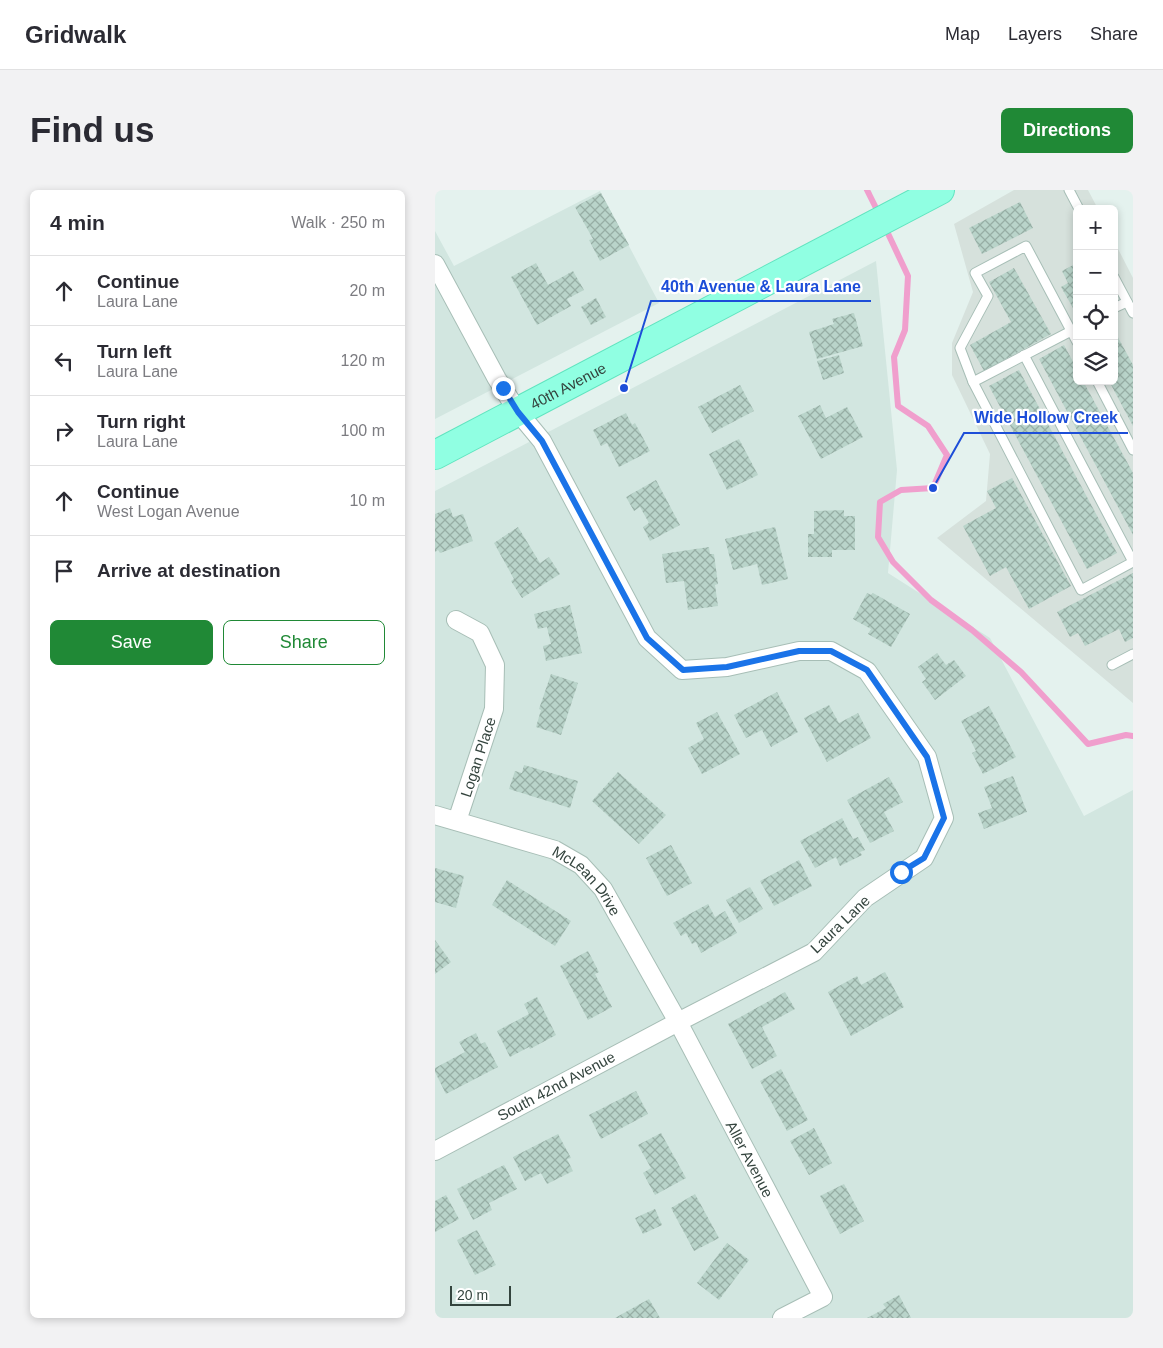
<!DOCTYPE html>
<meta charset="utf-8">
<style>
:root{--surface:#fff;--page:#f2f2f3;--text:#2b2b33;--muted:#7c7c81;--line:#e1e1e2;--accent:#208936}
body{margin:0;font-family:Helvetica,sans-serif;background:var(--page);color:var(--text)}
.controls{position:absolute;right:15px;top:15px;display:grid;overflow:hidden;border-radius:8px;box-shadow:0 2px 8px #0003}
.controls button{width:45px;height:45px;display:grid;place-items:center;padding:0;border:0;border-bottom:1px solid var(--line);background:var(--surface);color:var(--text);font:25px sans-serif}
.scale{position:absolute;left:15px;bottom:12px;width:61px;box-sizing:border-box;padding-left:5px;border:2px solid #34443e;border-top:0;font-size:14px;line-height:18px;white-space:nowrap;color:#34443e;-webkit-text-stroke:4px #fff;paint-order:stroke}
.stop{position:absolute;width:15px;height:15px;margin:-11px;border:4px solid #1a73e8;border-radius:50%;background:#fff}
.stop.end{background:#1a73e8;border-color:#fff;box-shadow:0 1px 5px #0008}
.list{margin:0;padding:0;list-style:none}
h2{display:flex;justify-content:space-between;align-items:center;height:65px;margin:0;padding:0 20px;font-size:21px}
h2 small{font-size:16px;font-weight:400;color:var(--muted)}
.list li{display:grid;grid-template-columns:32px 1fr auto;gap:15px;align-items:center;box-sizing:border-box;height:70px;padding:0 20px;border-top:1px solid var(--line)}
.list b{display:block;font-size:19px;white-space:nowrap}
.list p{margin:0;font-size:16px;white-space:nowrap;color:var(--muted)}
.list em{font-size:16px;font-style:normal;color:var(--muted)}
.actions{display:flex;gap:10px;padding:15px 20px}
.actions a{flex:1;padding:11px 0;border:1px solid var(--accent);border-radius:8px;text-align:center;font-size:18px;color:var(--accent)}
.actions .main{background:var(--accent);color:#fff}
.icon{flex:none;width:28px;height:28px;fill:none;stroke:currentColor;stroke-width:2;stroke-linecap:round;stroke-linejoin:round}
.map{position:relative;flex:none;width:698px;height:1128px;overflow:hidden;border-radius:8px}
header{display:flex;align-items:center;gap:30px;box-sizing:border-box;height:70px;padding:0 25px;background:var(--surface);border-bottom:1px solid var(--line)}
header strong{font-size:24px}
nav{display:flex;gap:28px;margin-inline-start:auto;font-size:18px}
.intro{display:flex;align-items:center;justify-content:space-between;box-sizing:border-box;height:120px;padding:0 30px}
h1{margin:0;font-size:35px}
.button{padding:12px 22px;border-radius:8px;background:var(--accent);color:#fff;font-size:18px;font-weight:700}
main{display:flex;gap:30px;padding:0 30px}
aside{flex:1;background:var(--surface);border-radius:8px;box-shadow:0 2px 8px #0003}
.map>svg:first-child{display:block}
.residential{fill:#d2e6e0}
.industrial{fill:#d6e1dc}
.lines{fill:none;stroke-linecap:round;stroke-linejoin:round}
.stream{stroke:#f09fcd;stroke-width:6}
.building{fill:url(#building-cross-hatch)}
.service-casing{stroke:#a7beb6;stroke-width:11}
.minor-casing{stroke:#a7beb6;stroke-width:20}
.primary-casing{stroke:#60e4bf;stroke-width:30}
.service{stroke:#fff;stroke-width:9}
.minor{stroke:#fff;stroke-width:18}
.primary{stroke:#90ffe2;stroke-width:28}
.route{stroke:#1a73e8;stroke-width:6}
.labels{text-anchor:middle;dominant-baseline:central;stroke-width:4.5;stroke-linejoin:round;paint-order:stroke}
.street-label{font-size:15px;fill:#34443e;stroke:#fff}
.leader{fill:none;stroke:#1d4ed8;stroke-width:2}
.callout-dot{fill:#1d4ed8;stroke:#fff;stroke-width:2}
.callout-label{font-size:16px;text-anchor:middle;font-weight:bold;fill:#1d4ed8;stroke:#fff;stroke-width:4.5;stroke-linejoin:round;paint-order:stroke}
</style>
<header>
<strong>Gridwalk</strong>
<nav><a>Map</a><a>Layers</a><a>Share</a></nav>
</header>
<div class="intro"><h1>Find us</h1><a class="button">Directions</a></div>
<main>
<aside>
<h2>4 min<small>Walk · 250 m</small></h2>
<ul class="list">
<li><svg class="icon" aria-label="ahead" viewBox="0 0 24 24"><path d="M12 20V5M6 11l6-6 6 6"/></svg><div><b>Continue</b><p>Laura Lane</p></div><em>20 m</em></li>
<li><svg class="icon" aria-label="left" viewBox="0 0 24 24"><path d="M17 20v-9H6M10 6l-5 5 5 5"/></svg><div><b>Turn left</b><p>Laura Lane</p></div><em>120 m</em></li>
<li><svg class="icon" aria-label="right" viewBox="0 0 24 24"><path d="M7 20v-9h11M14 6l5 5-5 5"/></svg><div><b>Turn right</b><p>Laura Lane</p></div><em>100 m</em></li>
<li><svg class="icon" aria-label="ahead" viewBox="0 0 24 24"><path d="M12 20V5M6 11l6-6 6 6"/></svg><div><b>Continue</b><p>West Logan Avenue</p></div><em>10 m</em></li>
<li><svg class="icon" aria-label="arrive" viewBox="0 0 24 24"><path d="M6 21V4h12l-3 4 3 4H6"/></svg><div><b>Arrive at destination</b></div></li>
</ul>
<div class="actions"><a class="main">Save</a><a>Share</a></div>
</aside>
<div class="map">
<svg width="698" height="1128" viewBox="0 0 698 1128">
<defs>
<pattern id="building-cross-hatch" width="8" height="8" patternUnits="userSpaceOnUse" patternTransform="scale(1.25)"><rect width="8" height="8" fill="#b9d4ca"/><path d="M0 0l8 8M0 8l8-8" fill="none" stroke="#97aea5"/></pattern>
</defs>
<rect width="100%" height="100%" fill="#e4f2ee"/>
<g class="residential">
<polygon points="165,1 224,113 0,229 0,41 19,76"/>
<polygon points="441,71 462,280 453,383 555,448 649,626 698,600 698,1128 0,1128 0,301"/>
</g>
<polygon class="industrial" points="579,0 653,0 663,19 642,19 642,191 679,191 679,51 698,88 698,513 502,348 551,311 555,264 517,185 517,153 538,102 519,34"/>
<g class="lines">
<g class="stream">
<polyline points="432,0 444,24"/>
<polyline points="449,35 473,86 470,140 459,167 463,216 493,236 512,265 498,298 466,300 445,312 443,347 458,372 496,410 537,440 586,482 653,554 691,545 698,546"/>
</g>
</g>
<g class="building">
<polygon points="166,3 194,55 165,71 154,50 158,49 140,17"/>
<polygon points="585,12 598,38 547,64 534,38"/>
<polygon points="101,73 113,95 138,81 149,100 132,109 136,116 102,135 76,87"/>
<polygon points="642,73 642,125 626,97 633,93 627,81"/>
<polygon points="579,78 616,144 549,181 535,155 576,132 554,92"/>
<polygon points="161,108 171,127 156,135 146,117"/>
<polygon points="419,123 428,156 382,169 374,142 399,134 397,129"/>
<polygon points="679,140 698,175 698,236 674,191 679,191"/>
<polygon points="629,155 642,179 642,191 648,191 698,283 698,345 604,169"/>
<polygon points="404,165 409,183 388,190 382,171"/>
<polygon points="584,180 682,363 652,379 554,196"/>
<polygon points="305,195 319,221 277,243 263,217"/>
<polygon points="385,215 391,228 412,217 428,247 386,269 363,226"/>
<polygon points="191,223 197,235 200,233 215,261 184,277 172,253 166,256 158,240"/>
<polygon points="304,249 323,285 292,300 274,264"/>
<polygon points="577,288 636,396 594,419 571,377 555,386 528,336 561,318 552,301"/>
<polygon points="221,290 245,335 215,351 208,337 214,333 205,317 199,321 191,307"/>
<polygon points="15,318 18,327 28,324 38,351 5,363 3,360 0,362 0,324"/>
<polygon points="409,320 409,326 420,326 420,360 397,360 397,367 373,367 373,344 379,344 379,321"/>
<polygon points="83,337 105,373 114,367 125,384 87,408 76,391 79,389 59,353"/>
<polygon points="340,337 353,389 327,395 322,374 298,380 290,349"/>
<polygon points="274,357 275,364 279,364 283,394 280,395 283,416 253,420 249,391 231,393 227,364"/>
<polygon points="698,383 698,448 690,452 684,439 650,456 643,443 635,447 622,422"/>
<polygon points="432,403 436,405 438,403 475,424 456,457 433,444 436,439 418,429"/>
<polygon points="135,415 147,463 111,471 108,456 116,454 112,437 103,439 99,424"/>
<polygon points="502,463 511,475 519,470 531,486 500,510 487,492 491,489 483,477"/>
<polygon points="116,484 143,493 126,545 101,537 106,520 104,519"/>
<polygon points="342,502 363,542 336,557 327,540 311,548 299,525"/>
<polygon points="394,515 404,533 423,523 436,548 392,572 369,528"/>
<polygon points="554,516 581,567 548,584 537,563 541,561 526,531"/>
<polygon points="282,522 305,564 267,584 253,558 269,549 261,533"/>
<polygon points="89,575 143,591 135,618 74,599 80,581 87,583"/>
<polygon points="183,582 231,625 204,654 157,611"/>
<polygon points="578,586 592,622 549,639 543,623 557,618 549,597"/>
<polygon points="454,587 468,612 449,622 459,641 435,653 412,610"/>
<polygon points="407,628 418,649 423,647 430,660 425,662 427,665 405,676 401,667 380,678 365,651"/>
<polygon points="236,655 257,693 232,706 211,668"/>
<polygon points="364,670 377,696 339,716 325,691"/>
<polygon points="0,678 29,686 21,718 0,712"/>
<polygon points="72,690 136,731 120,756 57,715"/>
<polygon points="315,697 328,719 304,733 291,710"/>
<polygon points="273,714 280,727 290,721 302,743 266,763 261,752 257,754 251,743 246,746 238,733"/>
<polygon points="0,750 16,772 0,784"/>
<polygon points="153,761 164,782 160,784 177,817 153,830 125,776"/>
<polygon points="450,782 469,817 416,846 393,802 422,786 426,795"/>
<polygon points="350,802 360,819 327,837 342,866 317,879 293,834"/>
<polygon points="102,807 121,845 95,859 94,857 75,867 62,841 94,824 89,814"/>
<polygon points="41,843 46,854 50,852 63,877 11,904 0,882 0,878 30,862 24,852"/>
<polygon points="346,879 373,930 352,941 325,891"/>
<polygon points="201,901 213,924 166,949 154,925"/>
<polygon points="379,938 397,973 374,985 355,951"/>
<polygon points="226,943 251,988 220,1005 208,983 216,978 203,955"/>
<polygon points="123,944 136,968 132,969 138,981 112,994 106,983 90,991 78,967"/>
<polygon points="69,975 82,999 54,1013 57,1020 38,1030 22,999"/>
<polygon points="409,994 429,1031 405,1044 385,1006"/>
<polygon points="260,1004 284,1048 259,1061 236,1018"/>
<polygon points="11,1005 24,1029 0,1042 0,1011"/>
<polygon points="220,1019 227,1035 208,1044 200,1028"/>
<polygon points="42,1040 61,1075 40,1085 22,1050"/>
<polygon points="292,1053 314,1070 284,1110 262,1093"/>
<polygon points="464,1105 476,1128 432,1128 451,1118 448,1114"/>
<polygon points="214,1109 225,1128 180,1128"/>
</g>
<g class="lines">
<defs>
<g id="service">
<polyline points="634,0 644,19"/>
<polyline points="679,87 698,123"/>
<polyline points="679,118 692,112"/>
<polyline points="642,138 538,192 646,400 698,372"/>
<polyline points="589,165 698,372"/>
<polyline points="662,191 698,260"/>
<polyline points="538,192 525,158 553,106 540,83 591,56 642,152"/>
<polyline points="677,475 698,464"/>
</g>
<g id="minor">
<polyline points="0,74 62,189 83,222 107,251 212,448 247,480 292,477 364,461 396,461 432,481 492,567 509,628 489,668 430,708 379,762 243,832 0,961"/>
<polyline points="21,430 45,443 60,475 59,519 22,631"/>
<path id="s1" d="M0,625L120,660L146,675L168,699L243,832L388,1107L347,1128"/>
</g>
<g id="primary">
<path id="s2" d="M0,265L505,0"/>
</g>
</defs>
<use href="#service" class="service-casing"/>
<use href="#minor" class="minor-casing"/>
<use href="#primary" class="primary-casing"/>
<use href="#service" class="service"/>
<use href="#minor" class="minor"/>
<use href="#primary" class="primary"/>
</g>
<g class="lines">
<polyline class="route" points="68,198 83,222 107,251 212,448 248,480 292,477 364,461 396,461 432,480 492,567 509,628 489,668 466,682"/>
</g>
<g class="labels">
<g class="street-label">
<text stroke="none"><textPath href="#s2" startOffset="150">40th Avenue</textPath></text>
<text transform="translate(43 567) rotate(-72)">Logan Place</text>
<text stroke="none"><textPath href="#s1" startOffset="170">McLean Drive</textPath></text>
<text transform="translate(405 734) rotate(-44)">Laura Lane</text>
<text transform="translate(121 896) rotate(-28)">South 42nd Avenue</text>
<text stroke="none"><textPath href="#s1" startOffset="495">Aller Avenue</textPath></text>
</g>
</g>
<path class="leader" d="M189 198L216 111H436M498 298L529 243H693"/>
<g class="callout-dot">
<circle cx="189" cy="198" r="5"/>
<circle cx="498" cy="298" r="5"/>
</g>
<g class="callout-label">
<text x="326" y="102">40th Avenue &amp; Laura Lane</text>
<text x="611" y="233">Wide Hollow Creek</text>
</g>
</svg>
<div class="controls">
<button>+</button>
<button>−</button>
<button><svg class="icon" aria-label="locate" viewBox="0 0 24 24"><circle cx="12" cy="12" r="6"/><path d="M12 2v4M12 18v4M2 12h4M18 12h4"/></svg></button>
<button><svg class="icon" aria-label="layers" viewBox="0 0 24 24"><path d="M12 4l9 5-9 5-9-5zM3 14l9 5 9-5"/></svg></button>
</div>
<div class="scale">20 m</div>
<div class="stop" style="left:466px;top:682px"></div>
<div class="stop end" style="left:68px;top:198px"></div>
</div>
</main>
